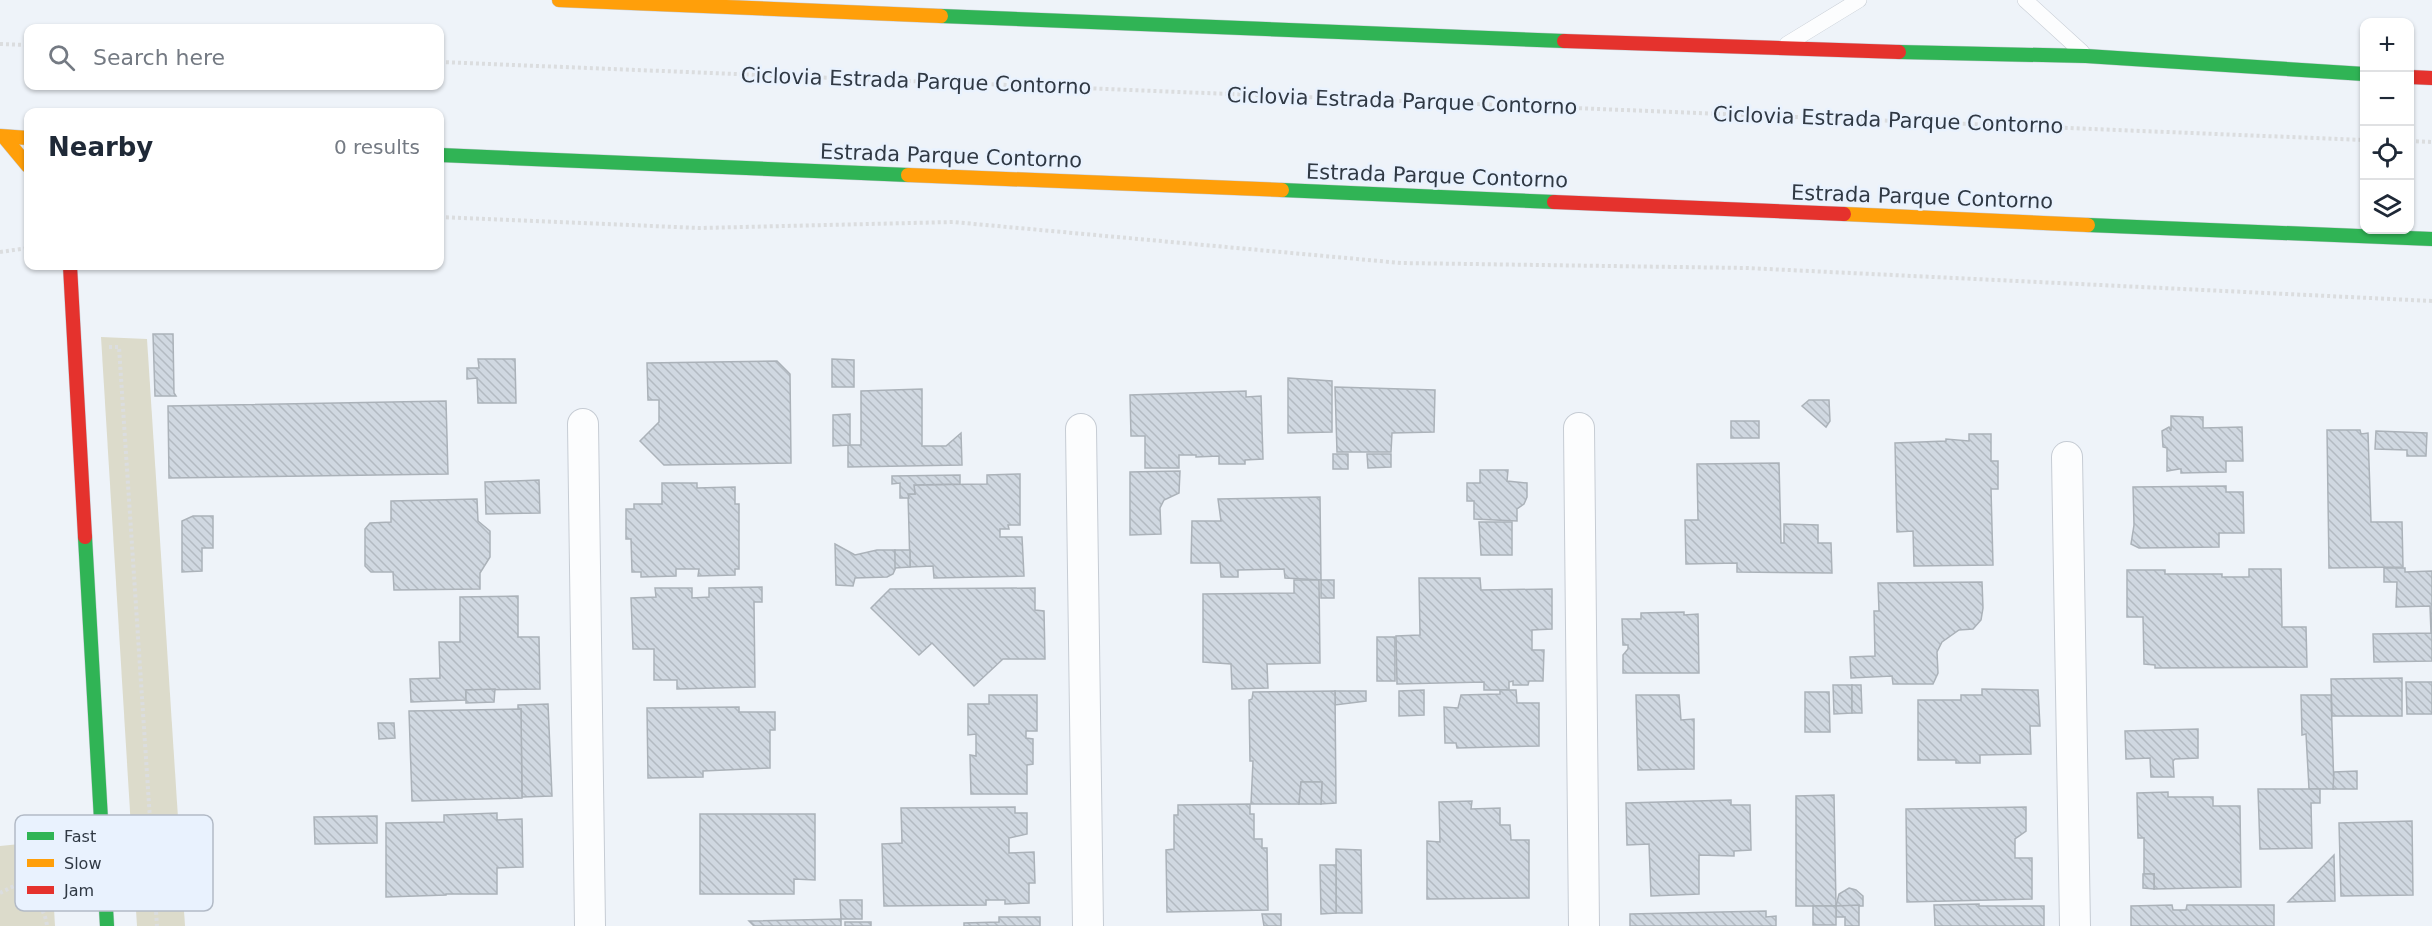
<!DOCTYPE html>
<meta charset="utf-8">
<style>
:root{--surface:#fff;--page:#f2f2f3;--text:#1f2937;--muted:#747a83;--line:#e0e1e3}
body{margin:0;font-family:"DejaVu Sans",sans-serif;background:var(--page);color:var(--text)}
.controls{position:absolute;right:18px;top:18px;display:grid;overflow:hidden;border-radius:12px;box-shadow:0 2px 4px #0004}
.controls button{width:54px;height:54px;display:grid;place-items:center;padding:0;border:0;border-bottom:2px solid var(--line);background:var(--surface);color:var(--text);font:30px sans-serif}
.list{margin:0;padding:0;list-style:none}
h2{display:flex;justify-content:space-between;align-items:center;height:78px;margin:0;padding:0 24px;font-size:26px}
h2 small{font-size:20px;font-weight:400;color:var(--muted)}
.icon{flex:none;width:33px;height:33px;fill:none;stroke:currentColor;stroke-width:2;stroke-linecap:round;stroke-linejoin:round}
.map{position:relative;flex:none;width:2432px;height:926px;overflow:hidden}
.search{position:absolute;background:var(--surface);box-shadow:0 2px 4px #0004;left:24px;top:24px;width:420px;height:66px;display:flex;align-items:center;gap:15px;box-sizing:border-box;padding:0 21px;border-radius:12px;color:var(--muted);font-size:22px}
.panel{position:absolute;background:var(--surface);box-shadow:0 2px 4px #0004;left:24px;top:108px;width:420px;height:162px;border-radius:12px}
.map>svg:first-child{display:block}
.green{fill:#dcdbcb}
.building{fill:url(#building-back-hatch);stroke:#abb2b9;stroke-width:1.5}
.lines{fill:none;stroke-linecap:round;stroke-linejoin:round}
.lane-casing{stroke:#c6ccd4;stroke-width:16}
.street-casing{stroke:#c6ccd4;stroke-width:32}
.fast-casing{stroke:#c6ccd4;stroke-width:15}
.slow-casing{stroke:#c6ccd4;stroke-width:15}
.jam-casing{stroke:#c6ccd4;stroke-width:15}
.path{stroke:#dbdddf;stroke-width:4;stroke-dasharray:3 3;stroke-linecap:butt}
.lane{stroke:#fcfdfe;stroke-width:15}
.street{stroke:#fcfdfe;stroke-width:30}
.fast{stroke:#30b455;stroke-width:14}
.slow{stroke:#ff9f0a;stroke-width:14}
.jam{stroke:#e5322d;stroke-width:14}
.labels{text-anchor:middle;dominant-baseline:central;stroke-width:5;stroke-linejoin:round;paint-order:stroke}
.street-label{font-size:21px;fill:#303944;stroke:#e9f2fe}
.key{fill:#e9f2fe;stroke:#b2bac6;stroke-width:1.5}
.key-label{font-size:16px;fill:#303944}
</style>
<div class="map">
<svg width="2432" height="926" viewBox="0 0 2432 926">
<defs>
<pattern id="building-back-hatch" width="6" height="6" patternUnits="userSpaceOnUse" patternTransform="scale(1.5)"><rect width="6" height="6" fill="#d0d8e1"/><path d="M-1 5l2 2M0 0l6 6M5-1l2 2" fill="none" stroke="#b3bac2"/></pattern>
</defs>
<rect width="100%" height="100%" fill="#eef3f9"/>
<g class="green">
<polygon points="101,337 147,339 185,926 137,926"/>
<polygon points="50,841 55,926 0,926 0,846"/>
</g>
<g class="building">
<polygon points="153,334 173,334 174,393 176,396 155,396"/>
<polygon points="478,359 515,359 516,403 478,403 477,378 467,379 467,368 479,368"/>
<polygon points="832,359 854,360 854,387 832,387"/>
<polygon points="777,361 790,374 791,463 664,465 640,441 659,422 659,400 648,400 647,363"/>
<polygon points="1288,378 1332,381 1332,432 1288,433"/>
<polygon points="1335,387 1435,390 1434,432 1392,433 1391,452 1337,452"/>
<polygon points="922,389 922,446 946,446 961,433 962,465 848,467 848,445 861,445 861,391"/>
<polygon points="1246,391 1246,397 1261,396 1263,459 1245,460 1245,464 1219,464 1219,456 1196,457 1196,455 1179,455 1179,468 1145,468 1145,436 1131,436 1130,395"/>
<polygon points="1809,400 1829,400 1830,421 1826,427 1802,406"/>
<polygon points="446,401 448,474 169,478 168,406"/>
<polygon points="850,414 850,445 833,446 833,415"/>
<polygon points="2171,416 2203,417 2203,428 2242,427 2243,461 2226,461 2226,472 2181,473 2181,469 2179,469 2167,471 2167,448 2163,447 2162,431 2169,427 2171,431"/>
<rect x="1731" y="421" width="28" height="17"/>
<polygon points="2327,430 2360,430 2361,434 2368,433 2371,522 2402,522 2403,567 2329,568"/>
<polygon points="2376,431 2427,433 2426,456 2407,456 2407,450 2375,449"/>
<polygon points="1969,434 1991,434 1991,461 1998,461 1998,489 1991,489 1993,565 1914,566 1913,531 1897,532 1895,443 1946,441 1946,439 1969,441"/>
<rect x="1333" y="454" width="15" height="15"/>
<polygon points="1367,454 1391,454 1391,467 1368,468"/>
<polygon points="1779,463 1781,543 1784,543 1784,524 1818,525 1818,543 1831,543 1832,573 1737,572 1737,563 1686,564 1685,520 1698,520 1697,464"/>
<polygon points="1480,470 1508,470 1507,481 1527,483 1527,497 1524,504 1517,509 1517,521 1474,519 1474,501 1467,501 1467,483 1480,483"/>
<polygon points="1180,471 1179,493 1164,500 1160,508 1161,534 1130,535 1130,472"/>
<polygon points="1020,474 1020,525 1008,525 1009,529 1000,529 1000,537 1022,537 1024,576 934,578 933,566 910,567 908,494 915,494 914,485 987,484 987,475"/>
<polygon points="960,475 960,484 914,485 915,494 908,494 909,498 900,498 900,483 892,484 892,476"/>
<polygon points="539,480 540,513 486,514 485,482"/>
<polygon points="662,483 697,483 697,488 735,487 735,504 739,504 739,569 735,569 735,575 698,576 699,569 676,569 676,576 641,577 641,572 632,572 631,539 626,539 626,509 634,509 634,504 662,504"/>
<polygon points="2226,486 2226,492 2243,492 2244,533 2219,533 2219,547 2139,548 2131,544 2134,525 2133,487"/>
<polygon points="1320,497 1321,580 1285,578 1284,569 1238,570 1238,577 1221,577 1220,563 1191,563 1192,521 1221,521 1218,499"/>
<polygon points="477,499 478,521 490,531 490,557 480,573 480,589 394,590 393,572 371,572 365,566 365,529 370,523 391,522 391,501"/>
<polygon points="193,516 213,516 213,548 202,548 202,571 182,572 182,521"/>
<polygon points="1479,522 1512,522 1512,555 1481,555"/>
<polygon points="835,544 855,555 877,550 895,550 896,567 893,574 887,577 855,578 853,586 836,585"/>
<polygon points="895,550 910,550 910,567 895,568"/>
<polygon points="2384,568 2405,568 2405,572 2432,571 2432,661 2374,662 2373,634 2431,633 2430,606 2396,607 2397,582 2384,582"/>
<polygon points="2249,569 2281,569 2282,627 2306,627 2307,667 2155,668 2155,665 2144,664 2143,617 2127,617 2127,570 2165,570 2165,574 2222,574 2222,577 2249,577"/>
<polygon points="1419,578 1480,578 1481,590 1552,589 1552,629 1532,630 1532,650 1544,650 1543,681 1529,681 1528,685 1513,685 1513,681 1509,682 1509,690 1484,690 1484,682 1397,684 1396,636 1420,635"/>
<polygon points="1294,580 1319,580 1320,663 1267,664 1268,688 1232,689 1231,664 1203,662 1203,594 1294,593"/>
<rect x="1321" y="580" width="13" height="18"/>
<polygon points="1982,582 1983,608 1981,620 1973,629 1959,630 1942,642 1937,652 1938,673 1933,684 1893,684 1892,676 1851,678 1850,657 1875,656 1874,611 1879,611 1878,583"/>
<polygon points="762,587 762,602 754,602 755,687 677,689 677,680 654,680 654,649 633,649 631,598 656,597 655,588 692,588 692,598 709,597 709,588"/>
<polygon points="1035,588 1035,610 1044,611 1045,659 1003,659 974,686 932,643 919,655 871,608 890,589"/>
<polygon points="518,596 518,637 539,637 540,689 466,690 466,700 411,702 410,679 440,678 439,642 460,642 460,597"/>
<polygon points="1684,612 1684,615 1698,614 1699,673 1623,673 1623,655 1628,649 1628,645 1623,645 1622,619 1641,619 1641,613"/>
<rect x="1377" y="637" width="18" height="44"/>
<polygon points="2402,678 2402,716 2332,716 2331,679"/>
<polygon points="2406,682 2432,682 2432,714 2407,714"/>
<polygon points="1833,685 1852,685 1852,713 1834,714"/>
<polygon points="1852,685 1861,685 1862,713 1852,713"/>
<polygon points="495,689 494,702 466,703 466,690"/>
<polygon points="1982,689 2038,690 2040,726 2030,726 2031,754 1980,755 1980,763 1956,763 1956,760 1918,760 1918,700 1961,700 1961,695 1982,695"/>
<polygon points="1424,690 1424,715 1399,716 1399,691"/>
<polygon points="1500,690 1516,690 1517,703 1539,703 1539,746 1457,748 1456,743 1445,743 1444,707 1458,708 1461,695 1500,694"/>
<polygon points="1335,691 1366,691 1366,701 1335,705"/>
<polygon points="1335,691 1336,803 1321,804 1322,782 1301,782 1299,804 1251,804 1253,761 1250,761 1249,700 1252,699 1253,692"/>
<polygon points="1805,692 1829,692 1830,732 1805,732"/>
<polygon points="989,695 1037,695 1037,731 1026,731 1026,738 1033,739 1033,764 1027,765 1027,794 971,794 970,755 976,756 976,734 968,735 968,704 989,704"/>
<polygon points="1636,695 1679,695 1681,720 1694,719 1694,769 1638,770"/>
<polygon points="2301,695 2331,695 2334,789 2309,789 2306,734 2302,735"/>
<polygon points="548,704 552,796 522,797 521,709 518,709 518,705"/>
<polygon points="739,707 739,712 775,712 775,730 770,730 770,768 703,771 703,777 648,778 647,708"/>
<polygon points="521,709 522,798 412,801 409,711"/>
<polygon points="378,723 394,723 395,738 379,739"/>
<polygon points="2198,729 2198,758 2175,759 2173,761 2174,777 2151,777 2150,758 2126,759 2125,731"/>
<polygon points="2357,771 2357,789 2333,789 2334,772"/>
<polygon points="1301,782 1322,782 1321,804 1299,804"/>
<polygon points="2258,789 2320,789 2320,803 2311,803 2312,848 2260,849"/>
<polygon points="2168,792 2168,797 2213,797 2213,806 2240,806 2241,887 2154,889 2154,874 2144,874 2144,838 2138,838 2137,793"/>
<polygon points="1834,795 1836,906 1796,906 1796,796"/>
<polygon points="1731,800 1731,805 1750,805 1751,850 1734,851 1734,856 1699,855 1699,894 1651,896 1649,844 1627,845 1626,803"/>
<polygon points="1472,801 1471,809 1500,808 1500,825 1510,825 1511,840 1529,840 1529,898 1427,899 1427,841 1440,842 1439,802"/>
<polygon points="1250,804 1250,814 1254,814 1254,839 1262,839 1262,848 1267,848 1268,910 1167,912 1166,850 1174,849 1174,815 1178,815 1178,805"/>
<polygon points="1015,807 1015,813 1027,813 1027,834 1009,838 1009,853 1034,852 1035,883 1029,883 1029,903 1005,904 1005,900 986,900 986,905 884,906 882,844 902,843 901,808"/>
<polygon points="2026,807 2026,831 2015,839 2015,858 2032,858 2032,899 1907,902 1906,809"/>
<polygon points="497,813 497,820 522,819 523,867 497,868 497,894 446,894 446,895 386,897 386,823 444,822 444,815"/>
<polygon points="700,814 815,814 815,880 794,879 794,894 700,894"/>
<polygon points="377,816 377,843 315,844 314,817"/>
<polygon points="2412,821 2413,895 2341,896 2339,823"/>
<polygon points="1336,849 1361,850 1362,913 1336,913"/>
<polygon points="2334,855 2335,901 2288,902"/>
<polygon points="1320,865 1336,865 1336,913 1321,914"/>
<polygon points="2143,874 2154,874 2154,889 2143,888"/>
<polygon points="1849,888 1856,890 1863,896 1863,906 1836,906 1839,894"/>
<polygon points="840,900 862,900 862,919 841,919"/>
<polygon points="1979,904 1979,906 2044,906 2044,926 1935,926 1934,905"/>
<polygon points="1859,905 1859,926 1845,926 1845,917 1836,917 1836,906"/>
<polygon points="2172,905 2173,910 2186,910 2187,905 2274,905 2274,926 2131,926 2131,906"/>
<rect x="1813" y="906" width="23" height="19"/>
<polygon points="1766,911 1766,917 1776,916 1776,926 1630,926 1630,914"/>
<polygon points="1262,914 1281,914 1281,926 1264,926"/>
<polygon points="999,917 1040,917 1040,926 964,926 964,923 999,922"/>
<polygon points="841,919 841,926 754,926 749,921"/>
<rect x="845" y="922" width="26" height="4"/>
</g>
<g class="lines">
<defs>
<g id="lane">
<polyline points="2025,0 2082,52"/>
<polyline points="1787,44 1859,0"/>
</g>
<g id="street">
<polyline points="583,424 590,926"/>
<polyline points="1579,428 1584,926"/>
<polyline points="1081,429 1088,926"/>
<polyline points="2067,457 2075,926"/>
</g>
<g id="fast">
<polyline points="941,16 1564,41"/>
<polyline points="1899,52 2086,56 2364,74"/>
<polyline points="440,155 908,175"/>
<polyline points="1282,190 1554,202"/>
<polyline points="2088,225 2432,239"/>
<polyline points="85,537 107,926"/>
</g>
<g id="slow">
<polyline points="559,0 941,16"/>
<polyline points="0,136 28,138"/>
<polyline points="4,137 28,166"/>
<polyline points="908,175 1282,190"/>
<polyline points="1844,214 2088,225"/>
</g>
<g id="jam">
<polyline points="1564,41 1899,52"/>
<polyline points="2410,77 2432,78"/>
<polyline points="1554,202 1844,214"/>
<polyline points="70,266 85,537"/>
</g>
</defs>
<use href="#lane" class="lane-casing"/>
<use href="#street" class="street-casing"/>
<use href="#fast" class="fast-casing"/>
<use href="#slow" class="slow-casing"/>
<use href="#jam" class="jam-casing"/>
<g class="path">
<polyline points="0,44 28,45"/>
<polyline points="440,62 2364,140"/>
<polyline points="2410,141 2432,142"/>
<polyline points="440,217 700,228 953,222 1401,263 1747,268 2432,301"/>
<polyline points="0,252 28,248"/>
<polyline points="109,347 119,347 157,926"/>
<path d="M0,893L14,886C31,893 45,907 47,926"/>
</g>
<use href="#lane" class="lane"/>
<use href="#street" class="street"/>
<use href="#fast" class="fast"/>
<use href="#slow" class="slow"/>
<use href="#jam" class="jam"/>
</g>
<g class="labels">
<g class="street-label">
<text transform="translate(916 81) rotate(2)">Ciclovia Estrada Parque Contorno</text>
<text transform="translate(1402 101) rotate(2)">Ciclovia Estrada Parque Contorno</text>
<text transform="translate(1888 120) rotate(2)">Ciclovia Estrada Parque Contorno</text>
<text transform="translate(951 156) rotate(2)">Estrada Parque Contorno</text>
<text transform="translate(1437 176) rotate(2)">Estrada Parque Contorno</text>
<text transform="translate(1922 197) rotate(2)">Estrada Parque Contorno</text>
</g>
</g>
<rect x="15" y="815" width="198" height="96" rx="9" class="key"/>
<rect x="27" y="832" width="27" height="8" fill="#30b455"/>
<rect x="27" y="859" width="27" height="8" fill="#ff9f0a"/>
<rect x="27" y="886" width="27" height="8" fill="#e5322d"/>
<g class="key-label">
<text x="64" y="842">Fast</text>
<text x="64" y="869">Slow</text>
<text x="64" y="896">Jam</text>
</g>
</svg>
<div class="controls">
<button>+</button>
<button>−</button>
<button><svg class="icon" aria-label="locate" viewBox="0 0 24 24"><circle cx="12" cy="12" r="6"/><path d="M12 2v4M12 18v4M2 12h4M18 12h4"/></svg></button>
<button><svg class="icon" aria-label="layers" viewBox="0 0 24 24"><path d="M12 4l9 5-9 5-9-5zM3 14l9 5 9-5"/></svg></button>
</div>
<div class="search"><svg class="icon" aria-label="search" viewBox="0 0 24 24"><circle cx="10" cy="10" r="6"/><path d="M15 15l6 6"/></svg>Search here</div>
<section class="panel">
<h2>Nearby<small>0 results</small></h2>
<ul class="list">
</ul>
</section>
</div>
